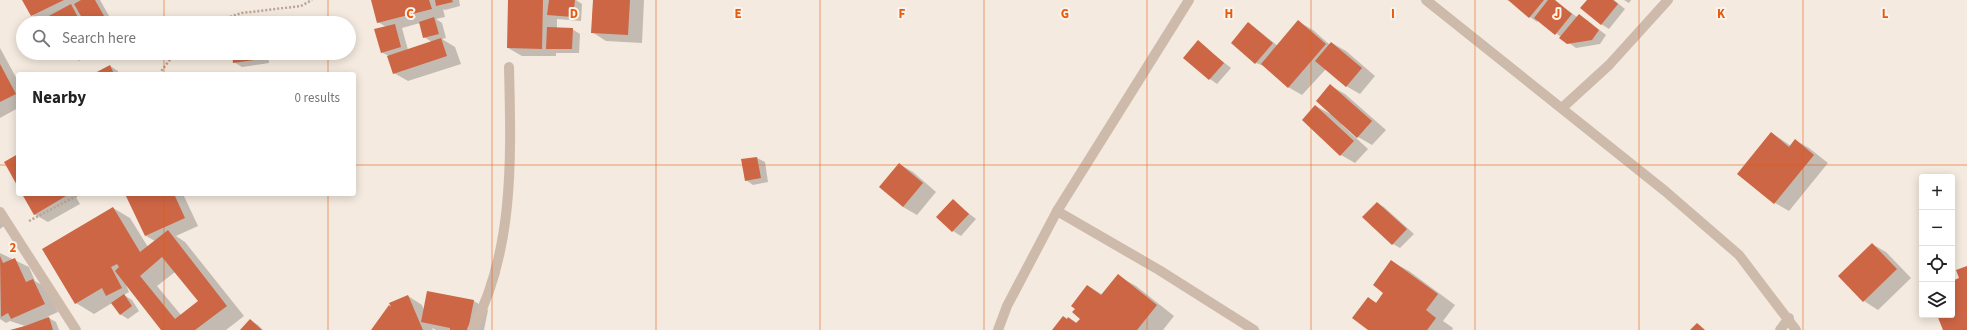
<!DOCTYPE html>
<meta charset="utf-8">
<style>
:root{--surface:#fff;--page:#f6f6f6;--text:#222;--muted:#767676;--line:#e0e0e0}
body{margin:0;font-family:"Source Sans 3",sans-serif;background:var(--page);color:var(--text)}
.controls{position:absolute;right:12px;bottom:12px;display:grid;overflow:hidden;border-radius:4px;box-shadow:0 2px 10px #0003}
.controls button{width:36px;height:36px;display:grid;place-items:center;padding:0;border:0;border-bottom:1px solid var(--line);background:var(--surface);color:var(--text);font:20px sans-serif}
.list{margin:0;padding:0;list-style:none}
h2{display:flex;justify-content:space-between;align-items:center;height:52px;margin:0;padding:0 16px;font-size:17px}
h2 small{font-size:13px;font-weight:400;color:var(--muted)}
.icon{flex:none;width:22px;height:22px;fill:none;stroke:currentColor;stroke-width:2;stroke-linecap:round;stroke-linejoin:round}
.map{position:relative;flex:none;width:1967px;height:330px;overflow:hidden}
.search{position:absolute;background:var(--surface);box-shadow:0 2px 10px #0003;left:16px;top:16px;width:340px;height:44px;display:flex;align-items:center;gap:10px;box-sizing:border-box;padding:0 14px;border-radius:22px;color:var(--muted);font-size:15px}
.panel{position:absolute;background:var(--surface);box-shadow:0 2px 10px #0003;left:16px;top:72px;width:340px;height:124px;border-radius:4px}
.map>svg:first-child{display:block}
.shadow{fill:#0003;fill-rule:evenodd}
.building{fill:#cd6644;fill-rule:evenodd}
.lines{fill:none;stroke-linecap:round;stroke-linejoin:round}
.path{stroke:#baa494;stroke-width:2.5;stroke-dasharray:2 2;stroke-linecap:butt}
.minor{stroke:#cebaaa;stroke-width:10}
.grid{fill:none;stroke:#e8590c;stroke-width:1;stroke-opacity:0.55}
.grid-label{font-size:13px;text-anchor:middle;font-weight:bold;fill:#e8590c;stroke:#fbf4ec;stroke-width:4;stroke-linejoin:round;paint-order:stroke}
</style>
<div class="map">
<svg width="1967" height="330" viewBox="0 0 1967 330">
<rect width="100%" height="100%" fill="#f4eadf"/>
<g class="shadow">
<polygon points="24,0 100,0 113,23 45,23 32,15"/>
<path d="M372,0H459L460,6L445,10L443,9L445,17L436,19L442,23L446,38L442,39L455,47L461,64L408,81L394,73L389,56L381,52L386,27L378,22ZM420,23L424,37L432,42L408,50L402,28Z"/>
<polygon points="509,0 576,0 582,4 581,21 557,19 557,29 572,29 580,34 579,53 556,53 556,56 522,56 508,48"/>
<polygon points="594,0 644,0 642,43 606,41 592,32"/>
<polygon points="1506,0 1554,0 1577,17 1579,15 1587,20 1606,35 1600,44 1576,48 1538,20 1537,22 1530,17 1511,1"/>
<polygon points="1588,0 1614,0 1625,9 1609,29 1601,24"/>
<polygon points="1624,0 1631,0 1629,3"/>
<polygon points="1299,22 1313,30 1330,45 1332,43 1346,51 1375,76 1360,94 1346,86 1326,69 1302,95 1288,87 1264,66 1256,63 1249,23 1278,46"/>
<polygon points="1198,42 1231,68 1217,84 1210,79"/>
<polygon points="0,48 18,81 18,108 0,118"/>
<polygon points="66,53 93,53 79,61"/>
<polygon points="233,53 268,53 269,63 242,67 234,62"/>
<polygon points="110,66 118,71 119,74 96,74"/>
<polygon points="1331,86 1345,94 1386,130 1372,145 1358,137 1343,124 1342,125 1368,149 1355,163 1341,155 1316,106 1332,115"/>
<polygon points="1772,133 1791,146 1795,140 1809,148 1828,163 1789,211 1775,203 1739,174"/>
<polygon points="757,158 765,162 768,182 753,185 746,180"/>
<polygon points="899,164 913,172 936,192 917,215 903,207"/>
<polygon points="23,194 74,194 80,204 48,222 34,214"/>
<path d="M126,194H183L198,226L176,236L185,242L244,316L226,330H162L126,285L129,292L124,295L132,300L139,311L128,319L120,314L112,303L94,314L76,303L44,249L113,208L130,218L148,247L155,241L146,236ZM175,272L199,301L181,315L157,286Z"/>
<polygon points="953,201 976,219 961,236 953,231"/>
<polygon points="1377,203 1384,207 1414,234 1400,248 1393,244"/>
<polygon points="0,219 4,226 0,229"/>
<polygon points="1872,244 1886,252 1911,278 1878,310 1864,301 1839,276"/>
<polygon points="0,253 29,267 35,281 47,288 58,312 47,317 56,322 59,330 12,330 25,326 10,321 6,323 0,319"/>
<polygon points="1391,261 1409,271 1455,305 1443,321 1453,328 1452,330 1370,330 1368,298 1377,303 1385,292"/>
<polygon points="1118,276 1136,286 1174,316 1163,330 1053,330 1069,318 1077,323 1081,318 1088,286 1103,295"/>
<polygon points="428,292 474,301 488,310 484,330 436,330 432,328 433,330 372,330 408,296 422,305 424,310"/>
<polygon points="250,320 258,325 263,330 241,330"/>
</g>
<g class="building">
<polygon points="22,0 64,0 31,16"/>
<polygon points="81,0 95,0 108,23 85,23 74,4"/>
<polygon points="371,0 429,0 432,9 377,23"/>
<polygon points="435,0 452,0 453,2 436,6"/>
<polygon points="508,0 543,0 542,49 507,48"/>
<polygon points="549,0 575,0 573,17 547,15"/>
<polygon points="593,0 630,0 628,35 591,33"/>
<polygon points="1508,0 1544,0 1529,18"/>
<polygon points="1548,0 1555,0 1572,14 1555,35 1534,18"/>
<polygon points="1587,0 1613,0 1618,4 1601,25 1580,8"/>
<polygon points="71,4 81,23 48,23 45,18"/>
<polygon points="1579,14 1599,30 1592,40 1567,44 1559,38"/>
<polygon points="434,17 439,34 423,38 419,22"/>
<polygon points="1298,20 1326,44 1288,88 1261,64"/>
<polygon points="1248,22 1273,43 1255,64 1231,43"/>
<polygon points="395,24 401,47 381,53 374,29"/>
<polygon points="547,27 573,28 572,49 546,49"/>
<polygon points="441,38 447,56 393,74 387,56"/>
<polygon points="1198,40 1224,63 1209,80 1183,58"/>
<polygon points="1331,42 1362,68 1346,87 1315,61"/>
<polygon points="232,53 261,53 261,59 233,63"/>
<polygon points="0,64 16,94 0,102"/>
<polygon points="110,65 114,74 93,74"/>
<polygon points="1330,84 1372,121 1357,138 1316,101"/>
<polygon points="1315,105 1354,141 1340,156 1302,120"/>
<polygon points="1771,132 1789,147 1795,139 1814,155 1774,204 1737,174"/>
<polygon points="18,154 18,187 4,162"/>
<polygon points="757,157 761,178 745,181 741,159"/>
<polygon points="899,163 923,183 903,207 879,187"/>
<polygon points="22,194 65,194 66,196 34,215"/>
<polygon points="125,194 174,194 185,218 145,236"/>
<polygon points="953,199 969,214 952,232 936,217"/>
<polygon points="1377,202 1407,229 1392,245 1362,217"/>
<path d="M113,207L140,252L168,230L227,306L195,330H161L115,271L119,267L117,264L111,267L122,288L106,296L102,288L75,304L42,249ZM162,257L198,301L175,319L140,276Z"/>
<polygon points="1872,243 1897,269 1863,302 1838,276"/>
<polygon points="0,256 3,263 15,258 26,282 33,279 45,304 11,319 8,313 1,317"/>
<polygon points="1391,260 1438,294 1426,310 1436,318 1427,330 1368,330 1352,318 1368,297 1376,303 1383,293 1373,285"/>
<polygon points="1967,266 1967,330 1943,330 1937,315 1952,315 1952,281 1959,278 1956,270"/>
<polygon points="1118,274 1157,305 1137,330 1052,330 1063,316 1067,319 1068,317 1076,323 1080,319 1072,312 1075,309 1071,306 1087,285 1101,295"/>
<polygon points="427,291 474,300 468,330 450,330 450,328 421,322"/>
<polygon points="124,294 132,306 120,315 111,303"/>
<polygon points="408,295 423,330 371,330 389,305 391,307 389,303"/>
<polygon points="49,317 53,330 10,330 25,326"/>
<polygon points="250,319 262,330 240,330"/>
<polygon points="1697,323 1705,330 1690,330"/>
</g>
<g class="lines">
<g class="path">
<polyline points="211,23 242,13 301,6 312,0"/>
<polyline points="159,74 175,53"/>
<polyline points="29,221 80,194"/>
</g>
<g class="minor">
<polyline points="1426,0 1665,191 1739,255 1796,330"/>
<polyline points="1562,108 1609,65 1668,0"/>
<polyline points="1057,211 1159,270 1254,330"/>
<polyline points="0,212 76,330"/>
<path d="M472,330C515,251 511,154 509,67"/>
<polyline points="998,330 1007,306 1057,211 1189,0"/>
<polyline points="1780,330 1789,318"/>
</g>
</g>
<path class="grid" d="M164,0V23M328,0V23M492,0V330M656,0V330M820,0V330M984,0V330M1147,0V330M1311,0V330M1475,0V330M1639,0V330M1803,0V330M164,53V74M328,53V74M0,165H18M354,165H1967M164,194V330M328,194V330"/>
<g class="grid-label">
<text x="410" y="18">C</text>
<text x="574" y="18">D</text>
<text x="738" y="18">E</text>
<text x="902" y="18">F</text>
<text x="1065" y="18">G</text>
<text x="1229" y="18">H</text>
<text x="1393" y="18">I</text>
<text x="1557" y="18">J</text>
<text x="1721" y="18">K</text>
<text x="1885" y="18">L</text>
<text x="13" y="252">2</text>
</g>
</svg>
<div class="controls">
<button>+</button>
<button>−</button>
<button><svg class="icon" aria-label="locate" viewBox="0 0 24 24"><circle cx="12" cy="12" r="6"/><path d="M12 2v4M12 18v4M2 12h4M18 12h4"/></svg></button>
<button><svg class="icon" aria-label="layers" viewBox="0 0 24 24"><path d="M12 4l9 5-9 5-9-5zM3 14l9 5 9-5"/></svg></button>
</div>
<div class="search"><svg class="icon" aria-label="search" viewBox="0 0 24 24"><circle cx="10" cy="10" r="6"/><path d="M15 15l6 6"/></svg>Search here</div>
<section class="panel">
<h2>Nearby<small>0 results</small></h2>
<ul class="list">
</ul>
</section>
</div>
